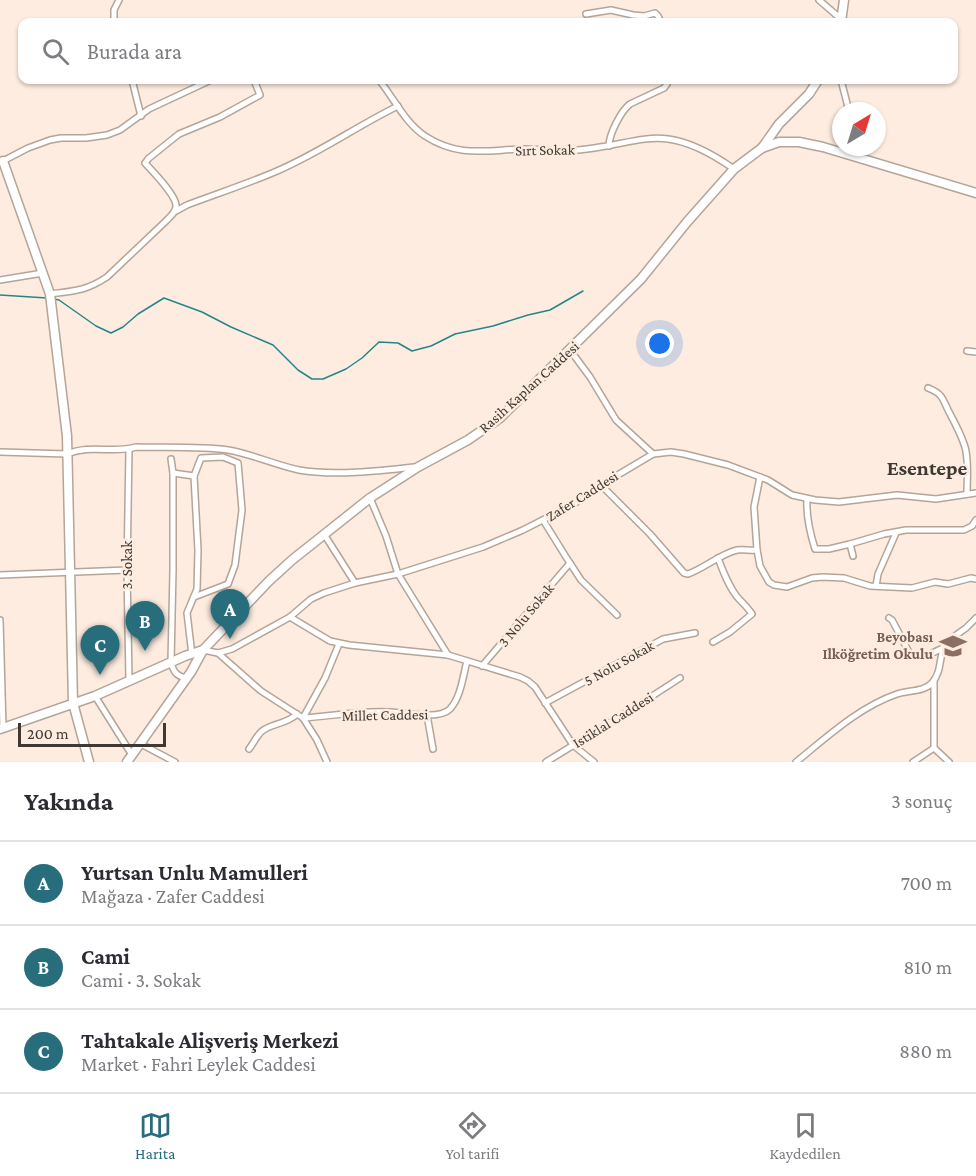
<!DOCTYPE html>
<html lang="tr">
<meta charset="utf-8">
<style>
:root{--surface:#fff;--page:#f7f7f7;--text:#2b2b33;--muted:#7c7c81;--line:#e1e1e2;--accent:#276d7c}
body{margin:0;font-family:"Crimson Pro",serif;background:var(--page);color:var(--text)}
.compass{position:absolute;left:832px;top:102px;width:54px;height:54px;border-radius:50%;background:var(--surface);box-shadow:0 2px 4px #0004;rotate:38deg}
.scale{position:absolute;left:18px;bottom:15px;width:148px;box-sizing:border-box;padding-left:6px;border:3px solid #3f3833;border-top:0;font-size:16px;line-height:21px;white-space:nowrap;color:#3f3833;-webkit-text-stroke:4px #fdecdf;paint-order:stroke}
.you{position:absolute;left:660px;top:344px;width:21px;height:21px;margin:-15px;border:4px solid #fff;border-radius:50%;background:#1a73e8;box-shadow:0 0 0 9px #1a73e833}
.badge{display:grid;place-items:center;width:39px;height:39px;border-radius:50%;background:var(--accent);color:#fff;font-size:20px;font-weight:700}
.pin{position:absolute;translate:-50% -50px;filter:drop-shadow(0 2px 3px #0008)}
.pin::after{content:'';position:absolute;top:32px;width:21px;height:18px;background:inherit;clip-path:polygon(0 0,100% 0,50% 100%)}
.list{margin:0;padding:0;list-style:none}
h2{display:flex;justify-content:space-between;align-items:center;height:78px;margin:0;padding:0 24px;font-size:26px}
h2 small{font-size:20px;font-weight:400;color:var(--muted)}
.list li{display:grid;grid-template-columns:39px 1fr auto;gap:18px;align-items:center;box-sizing:border-box;height:84px;padding:0 24px;border-top:2px solid var(--line)}
.list b{display:block;font-size:22px;white-space:nowrap}
.list p{margin:0;font-size:20px;white-space:nowrap;color:var(--muted)}
.list em{font-size:20px;font-style:normal;color:var(--muted)}
.icon{flex:none;width:33px;height:33px;fill:none;stroke:currentColor;stroke-width:2;stroke-linecap:round;stroke-linejoin:round}
.map{position:relative;flex:none;width:976px;height:762px;overflow:hidden}
.search{position:absolute;background:var(--surface);box-shadow:0 2px 4px #0004;left:18px;right:18px;top:18px;height:66px;display:flex;align-items:center;gap:15px;box-sizing:border-box;padding:0 21px;border-radius:12px;color:var(--muted);font-size:22px}
.sheet{height:330px;background:var(--surface)}
nav{display:flex;justify-content:space-around;align-items:center;box-sizing:border-box;height:84px;border-top:2px solid var(--line);background:var(--surface);font-size:16px;color:var(--muted)}
nav a{display:grid;justify-items:center;gap:3px}
nav .on{color:var(--accent)}
.map>svg:first-child{display:block}
.lines{fill:none;stroke-linecap:round;stroke-linejoin:round}
.stream{stroke:#24868a;stroke-width:1.5}
.street-casing{stroke:#b4a598;stroke-width:8}
.secondary-casing{stroke:#b4a598;stroke-width:11}
.street{stroke:#fff;stroke-width:5}
.secondary{stroke:#fff;stroke-width:8}
.labels{text-anchor:middle;dominant-baseline:central;stroke-width:5;stroke-linejoin:round;paint-order:stroke}
.street-label{font-size:15px;fill:#3f3833;stroke:#fdecdf}
.education-label{font-size:15px;font-weight:bold;fill:#785e54;stroke:#fdecdf;text-anchor:end}
.district-label{font-size:21px;font-weight:bold;fill:#3f3833;stroke:#fdecdf}
</style>
<div class="map">
<svg width="976" height="762" viewBox="0 0 976 762">
<rect width="100%" height="100%" fill="#fdecdf"/>
<g class="lines">
<g class="stream">
<polyline points="0,295 47,298"/>
<polyline points="54,299 59,300 96,326 111,333 123,327 138,314 164,298 202,312 231,327 273,345 298,370 312,379 323,379 346,369 362,358 379,342 398,343 412,351 431,346 455,334 493,326 528,315 550,310 583,291"/>
</g>
<defs>
<g id="street">
<polyline points="819,0 841,19"/>
<polyline points="586,14 611,10 633,15 644,16 655,13 658,16 661,22"/>
<polyline points="114,22 114,10 119,0"/>
<polyline points="132,80 141,116"/>
<path d="M379,80C394,98 405,123 425,136C459,158 486,150 523,149C538,149 553,151 568,151C579,150 590,149 600,147C623,144 645,136 668,139C692,142 714,155 734,169"/>
<polyline points="841,80 849,111"/>
<path d="M609,146C609,134 621,111 630,104L664,88L667,84L668,80"/>
<polyline points="1,162 28,148 50,140 61,138 86,138 107,135 120,130 149,109 211,80"/>
<path d="M176,211L187,205C216,194 247,184 277,171C319,153 357,126 398,106"/>
<polyline points="0,280 43,273"/>
<path d="M50,294C74,291 86,291 107,277L166,221C170,217 177,211 176,205C175,194 153,172 145,163L149,158L179,134L220,117L260,95L254,80"/>
<polyline points="570,350 590,377 616,420 653,454"/>
<polyline points="967,351 976,352"/>
<path d="M928,388C943,394 942,398 949,412C955,423 961,434 965,447C969,461 967,479 967,494"/>
<polyline points="129,449 127,570 129,680"/>
<path d="M0,452L67,454C91,444 114,454 136,447C167,448 198,446 228,450C252,454 275,465 299,470C333,476 379,471 414,467"/>
<polyline points="171,459 173,473"/>
<polyline points="760,477 754,507 757,550 760,566 769,582 774,585 787,587 812,578 822,577 844,578 870,586 912,588 935,582 948,584 971,578 976,579"/>
<path d="M601,485L650,534L684,573L688,574C705,568 720,554 737,550C744,549 751,551 757,550"/>
<polyline points="370,498 386,536 398,574 448,655"/>
<path d="M807,499C806,516 810,533 815,549H829L850,544"/>
<polyline points="543,520 566,557 581,580 617,615"/>
<polyline points="324,534 355,583"/>
<polyline points="853,556 850,544 884,534 906,530 964,530 972,526 976,520"/>
<polyline points="0,575 127,570"/>
<polyline points="876,586 878,574 896,533"/>
<polyline points="194,597 228,584 235,565 242,510 238,463 223,457 201,458 194,476"/>
<polyline points="290,617 330,641 349,645 448,655 520,677 528,681 535,687 573,745 594,762"/>
<path d="M889,618L892,620L910,654C920,662 933,652 943,648"/>
<polyline points="0,620 3,728"/>
<path d="M713,642L730,632L752,614C748,608 744,604 739,599C729,588 723,571 718,558"/>
<polyline points="203,650 218,653 232,649 290,617 311,599 324,593 355,583 398,574 483,547 523,530 574,504 611,479 653,454 671,452 684,454 728,465 768,480 792,495 815,500 839,502 897,495 936,499 976,493"/>
<polyline points="218,653 261,691 303,718 317,740 327,762"/>
<polyline points="482,666 570,563"/>
<path d="M186,678C176,676 173,671 171,662L173,570V473L194,476L198,550L197,589L187,613L192,655"/>
<polyline points="95,696 132,755"/>
<polyline points="545,703 663,639 695,633"/>
<polyline points="427,715 433,749"/>
<path d="M303,718C332,716 363,710 391,712C406,713 439,720 450,709C461,697 463,676 467,661"/>
<polyline points="303,718 325,678 339,644"/>
<polyline points="141,744 175,762"/>
<polyline points="934,748 949,762"/>
<path d="M249,749C253,744 256,737 261,732C270,723 286,725 297,714"/>
<polyline points="546,762 626,713 680,678"/>
<path d="M796,762C827,737 859,707 897,694C908,690 924,692 932,683C942,672 939,656 945,643L966,628L976,618"/>
<polyline points="913,762 934,748 934,681"/>
</g>
<g id="secondary">
<polyline points="841,22 844,0"/>
<polyline points="762,148 779,124 809,94 818,80"/>
<polyline points="3,161 50,294 67,436 73,703 89,762"/>
<polyline points="0,729 95,696 185,656 203,650"/>
<polyline points="127,762 191,672 203,650 269,581 292,560 370,498 418,467 468,440 500,418 641,279 687,222 734,169 762,148 779,142 799,142 823,147 976,193"/>
</g>
</defs>
<use href="#street" class="street-casing"/>
<use href="#secondary" class="secondary-casing"/>
<use href="#street" class="street"/>
<use href="#secondary" class="secondary"/>
</g>
<defs>
<symbol id="school-bare" viewBox="-9 -9 18 18"><path d="M0-5L7-2L0 1L-7-2ZM-4 1L0 2.5L4 1V4Q0 6-4 4Z" fill="#8d6e63" stroke="#fdecdf" stroke-width="2.5" paint-order="stroke"/></symbol>
</defs>
<g fill-rule="evenodd">
<use href="#school-bare" x="934" y="627" width="38" height="38"/>
</g>
<g class="labels">
<g class="street-label">
<text transform="translate(545 150) rotate(-1)">Sırt Sokak</text>
<text transform="translate(529 387) rotate(-42)">Rasih Kaplan Caddesi</text>
<text transform="translate(582 496) rotate(-32)">Zafer Caddesi</text>
<text transform="translate(127 565) rotate(-90)">3. Sokak</text>
<text transform="translate(526 615) rotate(-50)">3 Nolu Sokak</text>
<text transform="translate(619 663) rotate(-29)">5 Nolu Sokak</text>
<text transform="translate(385 715) rotate(-1)">Millet Caddesi</text>
<text transform="translate(613 720) rotate(-32)">Istiklal Caddesi</text>
</g>
<g class="education-label">
<text x="933" y="637">Beyobası<tspan x="933" dy="17">Ilköğretim Okulu</tspan></text>
</g>
<g class="district-label">
<text x="927" y="468">Esentepe</text>
</g>
</g>
</svg>
<svg class="compass" viewBox="-18 -18 36 36"><path d="M0-13l5 13h-10z" fill="#e53935"/><path d="M0 13l5-13h-10z" fill="#7c7c81"/></svg>
<div class="scale">200 m</div>
<div class="you"></div>
<div class="pin badge" style="left:230px;top:639px">A</div>
<div class="pin badge" style="left:145px;top:651px">B</div>
<div class="pin badge" style="left:100px;top:675px">C</div>
<div class="search"><svg class="icon" aria-label="search" viewBox="0 0 24 24"><circle cx="10" cy="10" r="6"/><path d="M15 15l6 6"/></svg>Burada ara</div>
</div>
<section class="sheet">
<h2>Yakında<small>3 sonuç</small></h2>
<ul class="list">
<li><span class="badge">A</span><div><b>Yurtsan Unlu Mamulleri</b><p>Mağaza · Zafer Caddesi</p></div><em>700 m</em></li>
<li><span class="badge">B</span><div><b>Cami</b><p>Cami · 3. Sokak</p></div><em>810 m</em></li>
<li><span class="badge">C</span><div><b>Tahtakale Alişveriş Merkezi</b><p>Market · Fahri Leylek Caddesi</p></div><em>880 m</em></li>
</ul>
</section>
<nav>
<a class="on"><svg class="icon" aria-label="map" viewBox="0 0 24 24"><path d="M3 6l6-2 6 2 6-2v14l-6 2-6-2-6 2zM9 4v14M15 6v14"/></svg>Harita</a>
<a><svg class="icon" aria-label="directions" viewBox="0 0 24 24"><path d="M12 3l9 9-9 9-9-9zM9 14v-3h6M13 9l2 2-2 2"/></svg>Yol tarifi</a>
<a><svg class="icon" aria-label="saved" viewBox="0 0 24 24"><path d="M7 4h10v16l-5-4-5 4z"/></svg>Kaydedilen</a>
</nav>
